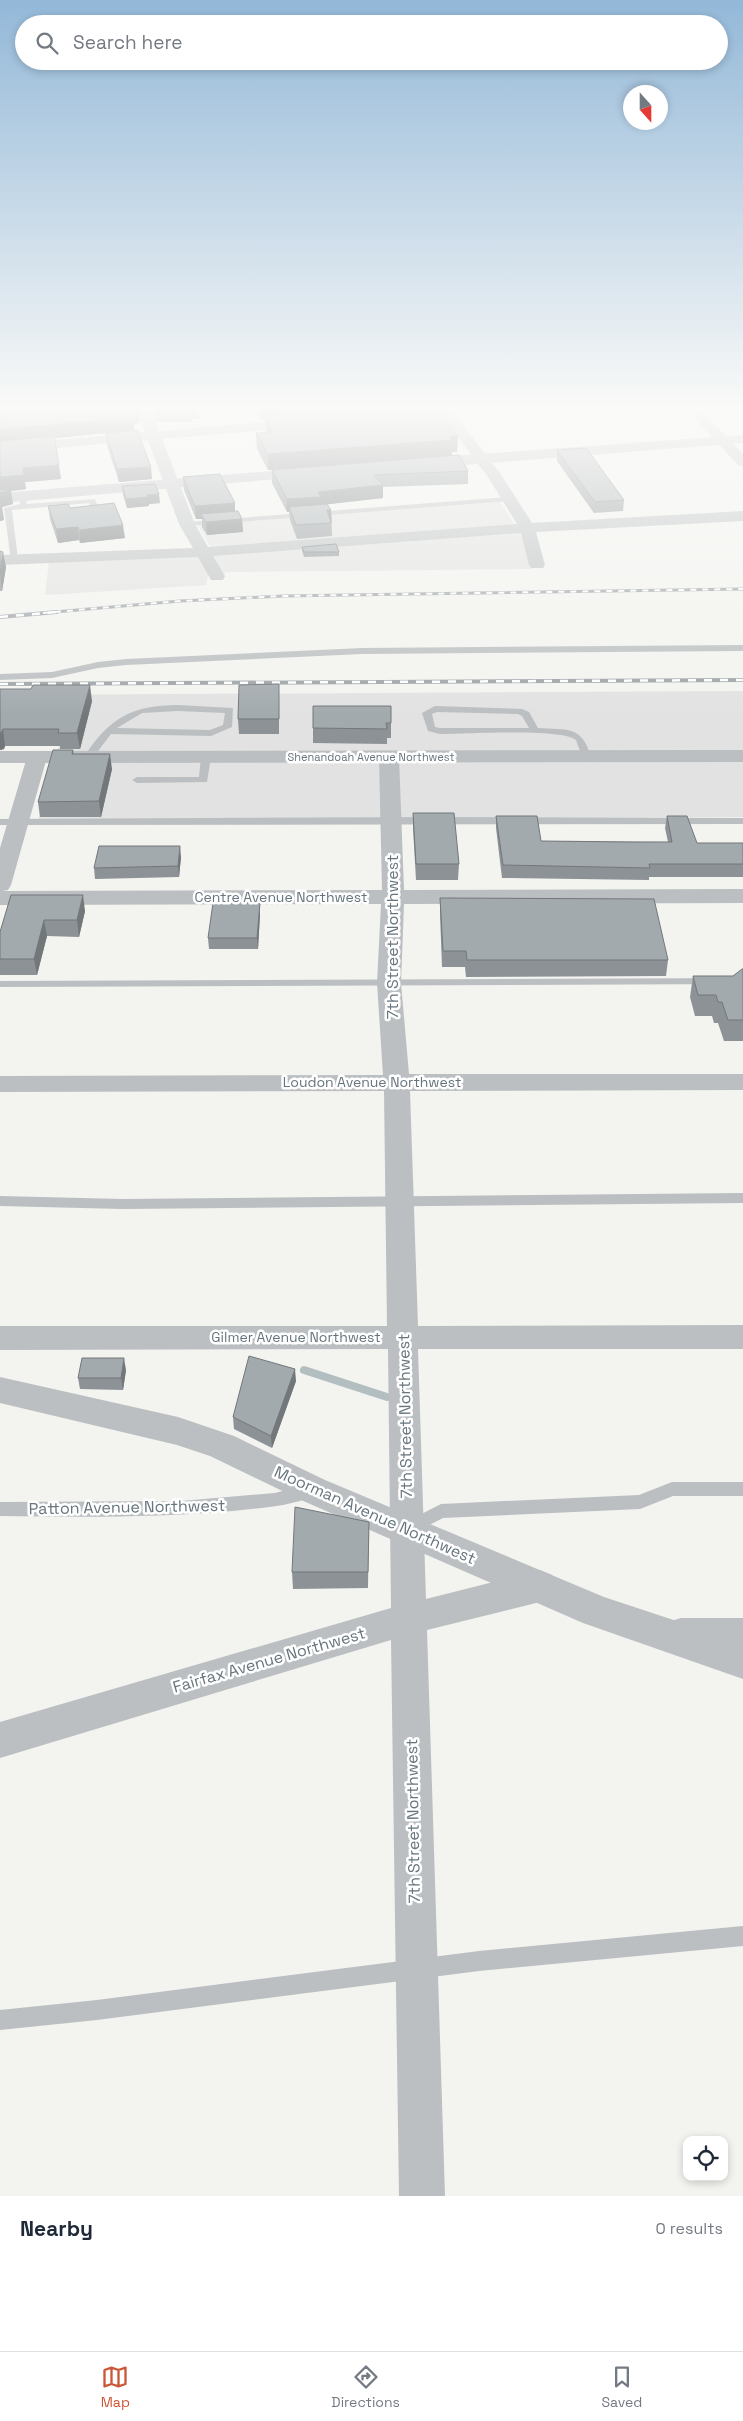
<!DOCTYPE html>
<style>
:root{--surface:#fff;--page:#f2f2f3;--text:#1f2937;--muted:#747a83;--line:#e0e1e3;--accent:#cb5739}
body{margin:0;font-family:"Space Grotesk",sans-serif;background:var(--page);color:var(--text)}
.controls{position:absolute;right:15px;bottom:15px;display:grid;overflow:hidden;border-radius:10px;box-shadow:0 2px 8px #0003}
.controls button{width:45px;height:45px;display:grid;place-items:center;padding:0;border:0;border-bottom:1px solid var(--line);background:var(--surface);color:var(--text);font:25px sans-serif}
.compass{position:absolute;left:623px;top:85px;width:45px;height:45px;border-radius:50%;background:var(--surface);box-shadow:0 2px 8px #0003;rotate:159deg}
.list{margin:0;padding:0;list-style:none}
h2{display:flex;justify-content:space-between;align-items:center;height:65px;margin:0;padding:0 20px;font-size:21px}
h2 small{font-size:16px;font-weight:400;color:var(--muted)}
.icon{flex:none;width:28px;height:28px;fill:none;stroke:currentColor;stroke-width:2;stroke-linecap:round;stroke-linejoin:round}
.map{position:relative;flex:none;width:743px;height:2196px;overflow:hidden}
.search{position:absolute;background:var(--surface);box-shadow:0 2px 8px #0003;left:15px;right:15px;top:15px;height:55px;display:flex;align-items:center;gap:12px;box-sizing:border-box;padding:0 18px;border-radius:28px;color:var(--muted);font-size:19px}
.sheet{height:155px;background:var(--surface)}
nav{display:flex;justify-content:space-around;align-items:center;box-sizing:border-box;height:70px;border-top:1px solid var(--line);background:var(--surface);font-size:14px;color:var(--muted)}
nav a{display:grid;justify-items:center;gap:2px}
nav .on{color:var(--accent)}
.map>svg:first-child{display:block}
.built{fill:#e1e2e1}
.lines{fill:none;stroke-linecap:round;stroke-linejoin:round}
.stream{stroke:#b3bec1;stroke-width:8}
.service{fill:#bbbfc1;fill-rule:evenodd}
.minor{fill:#bbbfc1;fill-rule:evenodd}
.tertiary{fill:#bbbfc1;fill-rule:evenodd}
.rail-far1-casing{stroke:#9da3a7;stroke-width:3}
.rail-casing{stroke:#9da3a7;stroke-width:4}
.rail-far1{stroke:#fff;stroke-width:2;stroke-dasharray:6;stroke-linecap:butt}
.rail{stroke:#fff;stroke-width:2.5;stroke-dasharray:8;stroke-linecap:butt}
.wall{fill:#8c9296}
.shaded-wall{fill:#72777a}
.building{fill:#a3aaae;stroke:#72777a}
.labels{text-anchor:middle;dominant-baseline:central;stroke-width:5;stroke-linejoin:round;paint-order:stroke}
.far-street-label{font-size:11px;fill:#66747d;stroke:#fff}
.street-label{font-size:14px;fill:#66747d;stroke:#fff}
.near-street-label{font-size:16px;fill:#66747d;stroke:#fff}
</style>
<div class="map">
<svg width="743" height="2196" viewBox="0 0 743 2196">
<rect width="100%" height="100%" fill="#f3f3f0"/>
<g class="built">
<polygon points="500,502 522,536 532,569 228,572 208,575 206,585 45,595 49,562 215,556 198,525"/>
<polygon points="743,691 743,817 38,820 59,746 0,746 0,695"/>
</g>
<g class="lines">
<polyline class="stream" points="304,1370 387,1397"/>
<g class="service">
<polygon points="22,494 26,496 27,504 95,499 100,514 93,516 89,503 12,510 18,559 11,561 4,508 20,504 18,496"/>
<polygon points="508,497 512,499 511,501 187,526 183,524 187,522"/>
<polygon points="743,645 743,651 362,654 126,665 98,668 52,678 0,680 0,674 52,672 98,662 126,659 362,648"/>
<path d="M178,705L233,708L232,727L211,736L111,734L92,759L89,760L84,757C109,718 132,705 178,705ZM178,711L225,713L223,725L210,730L117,728L142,713Z"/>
<path d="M435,706L522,709L529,712L538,728C567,730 582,725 591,757L586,760L583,759L576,740C562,728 463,734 440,734L428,731L422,713ZM437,712L518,714L522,716L529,728H440L435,727L432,714Z"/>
<polygon points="206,754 211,757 207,782 137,783 132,780 137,777 199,777 201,757"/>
<polygon points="436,817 743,818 743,824 0,825 0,819"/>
<polygon points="743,978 743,984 0,987 0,981"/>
<polygon points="743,1193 743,1203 123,1209 0,1206 0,1196 123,1199"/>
<polygon points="672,1482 743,1482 743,1496 673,1496 640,1509 443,1518 410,1535 404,1533 402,1528 404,1523 441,1504 639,1495"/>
<path d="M308,1484L314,1486L316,1491L314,1496C287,1507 260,1508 232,1511C155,1518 77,1517 0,1516V1502L181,1501L275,1493Z"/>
<polygon points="743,1926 743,1946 479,1971 97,2020 0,2030 0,2010 97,2000 479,1951"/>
</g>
<g class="minor">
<path d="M136,408H150L159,431L301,419L308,423L301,427L162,439L195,524L208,547L517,524L488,477L442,416L402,419L395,415C403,406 475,408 490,408L484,412L455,415L500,473L532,523L743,511V521L536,532L545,565L543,568H531L529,565L521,533L213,556L225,576L223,580H211L198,557L0,565V555L193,548L179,524L148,440L0,453V445L145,432Z"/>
<polygon points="685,408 699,408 743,454 743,466 738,465"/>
<polygon points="37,751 44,753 47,757 11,885 8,890 2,891 382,890 379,757 382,753 389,751 396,753 399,757 404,890 743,889 743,903 404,904 401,983 409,1074 743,1074 743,1090 410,1091 418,1326 743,1325 743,1349 418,1349 426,1599 540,1570 552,1575 558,1586 552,1597 540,1602 427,1630 445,2196 399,2196 391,1640 0,1758 0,1722 391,1608 388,1349 0,1350 0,1326 387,1326 384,1091 0,1092 0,1076 383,1075 377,983 381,904 0,905 0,848 27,757 30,753"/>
<polygon points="681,1618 743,1618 743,1650 681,1650 668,1646 663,1634 668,1622"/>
</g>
<g class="tertiary">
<polygon points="743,435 743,443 425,468 417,463 425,458"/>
<polygon points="308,468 316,473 313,476 0,503 0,493"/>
<polygon points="743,750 743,762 0,763 0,751"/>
<polygon points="0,1377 178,1417 234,1436 325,1480 604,1597 743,1643 743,1679 583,1623 301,1500 210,1456 177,1445 0,1403"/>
</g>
<defs>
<polyline id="rail-far1" points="43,613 180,601 283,596 743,589"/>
<g id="rail">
<polyline points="0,617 57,612"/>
<polyline points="0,684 743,680"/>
</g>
</defs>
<use href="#rail-far1" class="rail-far1-casing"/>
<use href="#rail" class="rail-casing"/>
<use href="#rail-far1" class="rail-far1"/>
<use href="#rail" class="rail"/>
</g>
<g class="wall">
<polygon points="27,408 138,408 140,423 134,424 134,430 152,479 119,482 107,445 106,433 54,438 61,479 25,482 26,489 11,491 13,504 2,507 4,520 0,521 0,413 27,409"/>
<polygon points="152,408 198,408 199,419 192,419 192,422 157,422"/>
<polygon points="254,408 327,408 327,411 457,452 452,452 452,456 268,470 257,449 256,433 266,432 265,419 260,419"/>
<polygon points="557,450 624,500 623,511 594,513 557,461"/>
<polygon points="272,470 468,471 468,484 383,487 383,498 327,504 331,510 332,536 297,539 290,520 289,512 287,512 272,483"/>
<polygon points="183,477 235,511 242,519 243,532 207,535 202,527 202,519 196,519 184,490"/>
<polygon points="122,486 160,503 149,504 149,506 127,508 123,495"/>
<polygon points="48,506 70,508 125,538 80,543 79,540 58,543 50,519"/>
<polygon points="302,547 339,552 339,556 304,557 302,551"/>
<polygon points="0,551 6,567 2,591 0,591"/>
<polygon points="0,689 92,701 80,749 60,749 60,746 5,746 4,749 0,750"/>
<polygon points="279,698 279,734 239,734 238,719"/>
<polygon points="391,723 391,738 387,738 387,744 313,743 313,728"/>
<polygon points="73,750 74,754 112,769 101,817 40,817 38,802"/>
<polygon points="413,813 459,864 458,880 416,880 413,828"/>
<polygon points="496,816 541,841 668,842 665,828 667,816 697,843 743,843 743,877 649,877 649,880 502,878 496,828"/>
<polygon points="181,857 179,877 95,879 94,868"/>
<polygon points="11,895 85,911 79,937 47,936 37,975 0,975 0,932"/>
<polygon points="440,898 668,960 666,976 466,977 465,967 442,967 440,914"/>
<polygon points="246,903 260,914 258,949 209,949 208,938"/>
<polygon points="743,969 743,1041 724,1041 718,1023 714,1023 712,1016 695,1016 690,997 693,976 733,976"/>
<polygon points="126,1370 123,1390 80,1389 78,1378"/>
<polygon points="296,1381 272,1448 234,1429 233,1417"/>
<polygon points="369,1522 368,1588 293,1589 292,1572"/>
</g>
<g class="shaded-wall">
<polygon points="191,408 198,408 199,419 192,419"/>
<polygon points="259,408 327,408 327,414 265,416 265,419 260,419"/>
<polygon points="139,410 140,423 134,424 134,430 0,444 0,430"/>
<polygon points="458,436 457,452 452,452 452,456 268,470 268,454"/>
<polygon points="59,465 61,479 25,482 26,489 11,491 13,504 2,507 4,520 0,521 0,477 23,468"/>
<polygon points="151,467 152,479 119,482 117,469"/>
<polygon points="383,485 383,498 322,505 289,507 289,512 287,512 287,499 318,492"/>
<polygon points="159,494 160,503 149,504 149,506 127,508 126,499 147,495"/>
<polygon points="235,503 235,516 201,514 202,519 196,519 195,506"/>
<polygon points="327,510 331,510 332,523"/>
<polygon points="242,519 243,532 207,535 206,522"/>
<polygon points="123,525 125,538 80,543 79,530"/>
<polygon points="78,527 79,540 58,543 56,529"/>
<polygon points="3,552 6,567 2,591 0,573"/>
<polygon points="90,685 92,701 80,749 77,733"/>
<polygon points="3,729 5,746 4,749 0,750 0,733"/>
<polygon points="110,754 112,769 101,817 99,801"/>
<polygon points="180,846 181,857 179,877 178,866"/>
<polygon points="83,895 85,911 79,937 77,920"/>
<polygon points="260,903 260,914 258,949 257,938"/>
<polygon points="44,920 47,936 37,975 34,959"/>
<polygon points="124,1358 126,1370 123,1390 121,1378"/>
<polygon points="295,1369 296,1381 272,1448 271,1436"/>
</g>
<g class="building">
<polygon points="34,408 138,408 139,410 131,411 133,417 0,430 0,413"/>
<polygon points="360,408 436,408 458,436 450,437 452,440 268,454 256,433 273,432 265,416"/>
<polygon points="137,430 151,467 117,469 106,433"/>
<polygon points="54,436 59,465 23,468 24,475 0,477 0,441"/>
<polygon points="586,448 624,500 595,502 557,450"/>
<polygon points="459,455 468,471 374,475 383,485 318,492 321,497 287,499 272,470"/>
<polygon points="220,474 235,503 195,506 183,477"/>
<polygon points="155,484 159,494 147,495 148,497 126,499 122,486"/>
<polygon points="11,489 0,493 1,506 0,506 0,490"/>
<polygon points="114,503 123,525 79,530 78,527 56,529 48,506 68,504 70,508"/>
<polygon points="327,504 331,510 327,510 331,523 296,525 289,507"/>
<polygon points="238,511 242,519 206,522 201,514"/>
<polygon points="336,544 339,552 304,552 302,547"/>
<polygon points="0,551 3,552 0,573"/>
<polygon points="279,684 279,719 238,719 239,685"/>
<polygon points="33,685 90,685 77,733 58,733 59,729 3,729 1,733 0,733 0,689 31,689"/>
<polygon points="313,706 391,706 391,723 386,723 387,729 313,728"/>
<polygon points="53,750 73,750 72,754 110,754 99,801 38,802"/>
<polygon points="413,813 454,813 459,864 416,864"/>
<polygon points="496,816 537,816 541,841 629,842 672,842 667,816 687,816 697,843 743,843 743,864 649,864 650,868 503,865"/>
<polygon points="99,846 180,846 178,866 94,868"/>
<polygon points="11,895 83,895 77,920 44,920 34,959 0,959 0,932"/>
<polygon points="440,898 654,899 668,960 467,960 466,951 443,951"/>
<polygon points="227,899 246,900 246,903 260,903 257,938 208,938 213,903 227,903"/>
<polygon points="742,969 743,969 743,1020 728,1020 722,1002 718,1002 716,995 698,995 693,976 733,976"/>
<polygon points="249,1356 295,1369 271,1436 233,1417"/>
<polygon points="82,1358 124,1358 121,1378 78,1378"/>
<polygon points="295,1507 369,1522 368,1572 292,1572"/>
</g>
<linearGradient id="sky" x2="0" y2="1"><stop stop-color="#93b8d8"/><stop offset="0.57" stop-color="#fafaf8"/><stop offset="1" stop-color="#fafaf8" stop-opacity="0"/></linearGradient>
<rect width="743" height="716" fill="url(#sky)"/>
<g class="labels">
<g class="far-street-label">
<text x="371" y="757">Shenandoah Avenue Northwest</text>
</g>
<g class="street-label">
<text x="281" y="897">Centre Avenue Northwest</text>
<text x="372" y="1082">Loudon Avenue Northwest</text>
<text x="296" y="1337">Gilmer Avenue Northwest</text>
</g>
<g class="near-street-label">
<text transform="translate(392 937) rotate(-90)">7th Street Northwest</text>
<text transform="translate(405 1416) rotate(-91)">7th Street Northwest</text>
<text transform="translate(127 1507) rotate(-1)">Patton Avenue Northwest</text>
<text transform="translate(375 1515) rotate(24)">Moorman Avenue Northwest</text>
<text transform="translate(269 1660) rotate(-16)">Fairfax Avenue Northwest</text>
<text transform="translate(413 1821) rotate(-91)">7th Street Northwest</text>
</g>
</g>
</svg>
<div class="controls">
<button><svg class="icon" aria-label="locate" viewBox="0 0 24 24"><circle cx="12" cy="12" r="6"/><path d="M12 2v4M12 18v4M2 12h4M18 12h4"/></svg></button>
</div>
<svg class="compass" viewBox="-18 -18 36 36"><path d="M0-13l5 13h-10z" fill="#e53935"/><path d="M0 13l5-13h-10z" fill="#747a83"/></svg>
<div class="search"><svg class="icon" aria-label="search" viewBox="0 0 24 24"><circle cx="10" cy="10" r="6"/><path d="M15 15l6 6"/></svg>Search here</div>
</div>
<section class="sheet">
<h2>Nearby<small>0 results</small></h2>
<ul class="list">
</ul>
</section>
<nav>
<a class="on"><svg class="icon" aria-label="map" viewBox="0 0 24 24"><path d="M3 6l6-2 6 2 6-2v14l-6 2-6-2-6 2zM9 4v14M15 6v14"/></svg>Map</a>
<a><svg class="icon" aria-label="directions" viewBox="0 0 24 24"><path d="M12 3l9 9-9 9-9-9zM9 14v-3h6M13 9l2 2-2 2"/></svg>Directions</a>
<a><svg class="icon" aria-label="saved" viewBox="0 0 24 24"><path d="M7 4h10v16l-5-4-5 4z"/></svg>Saved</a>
</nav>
